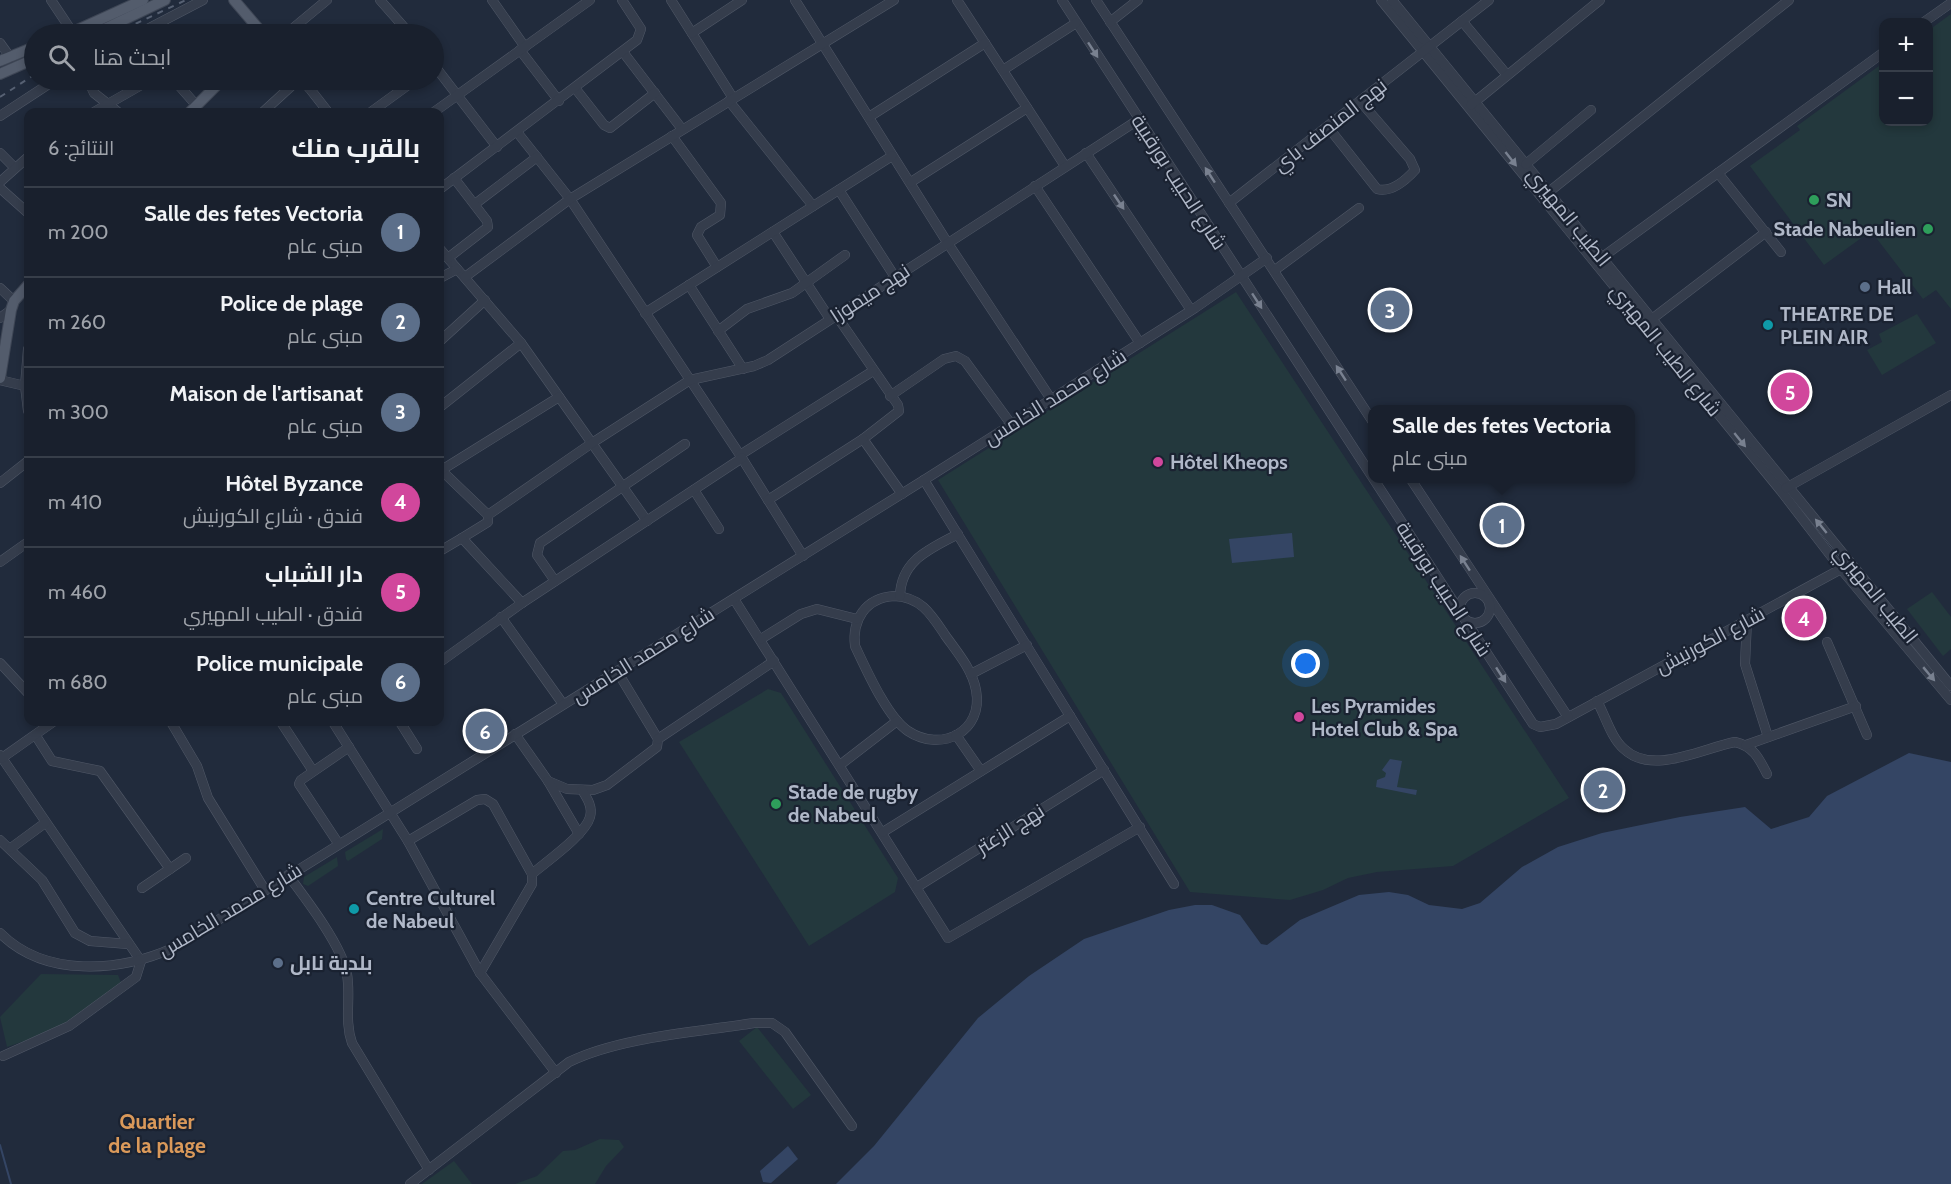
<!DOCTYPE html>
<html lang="ar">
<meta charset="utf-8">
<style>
:root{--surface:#19202d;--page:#262d39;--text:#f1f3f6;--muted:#9fa3aa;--line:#373e49;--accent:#8c9099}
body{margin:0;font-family:Cabin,Cairo,sans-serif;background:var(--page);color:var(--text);direction:rtl}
.controls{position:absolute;right:18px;top:18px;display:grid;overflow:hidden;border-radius:12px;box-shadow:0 3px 9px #0003}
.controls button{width:54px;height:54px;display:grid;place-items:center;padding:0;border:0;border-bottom:2px solid var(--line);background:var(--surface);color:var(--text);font:30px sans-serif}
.you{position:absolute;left:1306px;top:664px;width:21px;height:21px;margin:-15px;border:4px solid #fff;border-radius:50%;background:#1a73e8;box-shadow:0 0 0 9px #1a73e833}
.badge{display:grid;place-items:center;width:39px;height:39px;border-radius:50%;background:var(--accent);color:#fff;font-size:20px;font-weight:700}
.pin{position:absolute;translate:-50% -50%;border:3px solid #fff;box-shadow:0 2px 6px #0006}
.popup{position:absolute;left:1368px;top:405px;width:267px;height:78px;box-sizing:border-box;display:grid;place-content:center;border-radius:12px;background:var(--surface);filter:drop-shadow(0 2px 4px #0005);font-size:20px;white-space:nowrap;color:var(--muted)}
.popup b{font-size:22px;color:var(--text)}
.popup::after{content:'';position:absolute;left:50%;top:100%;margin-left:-12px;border:12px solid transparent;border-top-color:var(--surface)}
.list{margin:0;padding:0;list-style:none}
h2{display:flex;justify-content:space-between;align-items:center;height:78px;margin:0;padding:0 24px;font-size:26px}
h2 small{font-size:20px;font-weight:400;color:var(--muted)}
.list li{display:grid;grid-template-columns:39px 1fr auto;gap:18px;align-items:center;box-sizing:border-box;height:90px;padding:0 24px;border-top:2px solid var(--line)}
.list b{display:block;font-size:22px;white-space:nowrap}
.list p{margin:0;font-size:20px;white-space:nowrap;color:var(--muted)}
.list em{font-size:20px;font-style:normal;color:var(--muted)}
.icon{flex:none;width:33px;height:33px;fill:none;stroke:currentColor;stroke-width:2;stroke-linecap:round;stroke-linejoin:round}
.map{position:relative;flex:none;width:1951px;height:1184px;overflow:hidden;direction:ltr}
.search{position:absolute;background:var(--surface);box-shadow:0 3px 9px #0003;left:24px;top:24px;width:420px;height:66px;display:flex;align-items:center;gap:15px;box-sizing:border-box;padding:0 21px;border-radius:33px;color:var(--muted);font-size:22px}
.panel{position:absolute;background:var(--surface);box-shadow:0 3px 9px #0003;left:24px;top:108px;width:420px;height:618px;border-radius:12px;direction:rtl}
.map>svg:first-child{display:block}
.green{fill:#23383d}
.water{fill:#344564}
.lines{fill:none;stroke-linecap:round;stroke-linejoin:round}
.stream{stroke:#344564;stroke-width:2}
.minor-casing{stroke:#505867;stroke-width:10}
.major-casing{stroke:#3e4655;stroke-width:12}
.minor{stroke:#353d4c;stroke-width:9}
.major{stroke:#535c6c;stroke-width:10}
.rail{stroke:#576173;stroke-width:2;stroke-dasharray:6 6;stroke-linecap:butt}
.oneway{fill:#798190}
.leisure-dot{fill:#2e9e5b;stroke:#1a2231;stroke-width:2}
.service-dot{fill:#5c6f8a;stroke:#1a2231;stroke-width:2}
.culture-dot{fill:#0f9aa8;stroke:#1a2231;stroke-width:2}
.hotel-dot{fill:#d1479c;stroke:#1a2231;stroke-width:2}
.labels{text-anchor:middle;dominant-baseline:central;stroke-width:4.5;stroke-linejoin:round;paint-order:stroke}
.street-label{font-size:20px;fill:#b0b8c8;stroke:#1a2231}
.poi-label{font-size:20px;font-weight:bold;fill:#b0b8c8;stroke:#1a2231;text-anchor:start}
.neighbourhood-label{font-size:21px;font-weight:bold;fill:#da995a;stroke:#1a2231}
</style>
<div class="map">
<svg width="1951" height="1184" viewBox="0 0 1951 1184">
<rect width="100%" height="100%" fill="#212b3c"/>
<g class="green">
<polygon points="1951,14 1951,309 1936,290 1923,299 1871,231 1824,265 1750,166 1800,130 1797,126 1883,63 1884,122 1928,122 1929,30"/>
<polygon points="1236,292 1569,798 1453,866 1377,872 1348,878 1323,890 1290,900 1190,892 938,480"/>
<polygon points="1917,314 1936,343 1882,375 1867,350 1882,342 1879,334"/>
<polygon points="1932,592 1951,617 1951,649 1943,656 1907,609"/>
<polygon points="768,689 781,693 898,878 895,892 809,946 679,742"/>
<polygon points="383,829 382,839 348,861 346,859 345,852"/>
<polygon points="337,857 338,866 308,886 303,884 304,877"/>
<polygon points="41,974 118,975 124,990 110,1003 100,1000 56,1030 7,1047 0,1017"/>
<polygon points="757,1027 811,1095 793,1109 739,1041"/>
<polygon points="600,1139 619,1140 624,1147 606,1166 595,1184 515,1184 537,1176 563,1151 575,1150"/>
<polygon points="454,1161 472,1184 422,1184"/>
</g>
<g class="water">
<polygon points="1292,533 1294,557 1232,563 1229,539"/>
<polygon points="1909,753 1951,762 1951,1184 836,1184 874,1146 978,1018 1029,976 1084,939 1169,910 1195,905 1212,905 1240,915 1261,944 1267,945 1300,920 1359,895 1389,892 1408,895 1429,905 1462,909 1480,903 1522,867 1558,847 1602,833 1680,817 1745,807 1771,829 1809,817 1827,796"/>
<polygon points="1390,759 1402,761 1397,787 1417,790 1416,795 1376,787 1377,780 1385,777 1386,773 1382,770"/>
<polygon points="788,1146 798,1159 771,1183 763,1182 760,1171"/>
</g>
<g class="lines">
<polyline class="stream" points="0,1145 11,1184"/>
<defs>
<g id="minor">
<polyline points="51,0 71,30"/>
<polyline points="380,0 410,34"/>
<polyline points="492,0 525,47"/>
<polyline points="671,0 733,98"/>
<polyline points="795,0 947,242 1051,399"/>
<polyline points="957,0 1065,166"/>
<polyline points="1062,0 1533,724 1540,727 1556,724 1841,569 1850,562"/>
<polyline points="1096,0 1373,422"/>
<polyline points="1381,0 1781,491 1841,569 1951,700"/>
<polyline points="1392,0 1951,686"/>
<polyline points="1462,21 1507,75"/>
<polyline points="1110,22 1138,0"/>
<polyline points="1924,22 1951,3"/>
<polyline points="692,33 742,0"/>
<polyline points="138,34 203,0"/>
<polyline points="286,34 327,0"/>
<polyline points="0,43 10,57"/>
<polyline points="520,50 559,101"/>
<polyline points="623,52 682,129"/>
<polyline points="434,65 497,147"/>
<polyline points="1003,70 1076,23"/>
<polyline points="88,80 94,93 118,112"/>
<polyline points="174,80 197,106"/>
<polyline points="303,80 328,112"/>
<polyline points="309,88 319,80"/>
<polyline points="575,88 604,125 610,128 655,93"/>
<polyline points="729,101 813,206"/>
<polyline points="1471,105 1600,0"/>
<polyline points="94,112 150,80"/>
<polyline points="263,112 298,80"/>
<polyline points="371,112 415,80"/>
<polyline points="434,112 590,0"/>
<polyline points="0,116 55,80"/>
<polyline points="869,117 985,43"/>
<path d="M1328,127L1377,189C1391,193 1405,181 1415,170L1410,159L1360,101"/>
<polyline points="517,132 570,199 740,455 803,556"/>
<polyline points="672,136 721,203 720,215 701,227 697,235 717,267"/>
<polyline points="0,153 14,167"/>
<polyline points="1086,153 1191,310"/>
<polyline points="1526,164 1591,110"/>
<polyline points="1718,173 1781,252"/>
<polyline points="0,182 28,157"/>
<polyline points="911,182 1027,108"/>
<polyline points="1035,186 1140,343"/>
<polyline points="0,188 28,213"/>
<polyline points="440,189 637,40 641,29 622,0"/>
<polyline points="839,190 895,277"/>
<polyline points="1545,195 1789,0"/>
<polyline points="1229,203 1489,0"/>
<polyline points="475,204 537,157"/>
<polyline points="773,232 830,319"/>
<polyline points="440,249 521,343 647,521"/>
<polyline points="448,258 488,227 487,221 454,178"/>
<polyline points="1597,261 1884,52"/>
<polyline points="1275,270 1359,208"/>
<polyline points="465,277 570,199 894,0"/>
<polyline points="440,278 457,269"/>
<polyline points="689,285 743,369"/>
<polyline points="0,288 14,301"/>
<polyline points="645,313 892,156"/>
<polyline points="836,315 898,405 899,411 863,439 902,494"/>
<polyline points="0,318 11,310"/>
<polyline points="1648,322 1766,232"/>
<polyline points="718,331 747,309 792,293 845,255"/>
<polyline points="440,341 485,300"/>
<polyline points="28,349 25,386 28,411"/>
<polyline points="0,380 25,386"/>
<polyline points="890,396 944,359 956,356 965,361 1011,424"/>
<polyline points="440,407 521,343"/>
<polyline points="740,455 873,371"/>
<polyline points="440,469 488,515 488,522 462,538 522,603"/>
<polyline points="440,471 559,397"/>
<polyline points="1410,478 1568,717"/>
<polyline points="924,480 1174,884"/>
<polyline points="0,483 28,461"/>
<polyline points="1786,488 1951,395"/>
<polyline points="694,490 719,529"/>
<polyline points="768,500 863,439"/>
<polyline points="488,515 592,443 690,380 754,366 768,360 1138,120"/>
<polyline points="440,551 462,538"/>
<polyline points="0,562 28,542"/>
<polyline points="555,581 537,555 540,543 685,444"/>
<circle cx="1475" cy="608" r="15"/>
<path d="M894,596C921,597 931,614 945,635C957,652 972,669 976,690C984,732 941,753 908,731C887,717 866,669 855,646C852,620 865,598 894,596Z"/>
<path d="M900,596C901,560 930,549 958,534"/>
<polyline points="734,599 948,938 1140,827"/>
<polyline points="501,617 563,704"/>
<polyline points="1747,620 1745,664 1768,737"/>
<polyline points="761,639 801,614 817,609 857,619"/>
<polyline points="1827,642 1867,735"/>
<polyline points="440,662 522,603 742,458"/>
<polyline points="0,663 28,693"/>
<polyline points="971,674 1027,645"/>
<path d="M1597,701C1605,715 1611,738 1624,749C1652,776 1703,748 1735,742C1753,746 1759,758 1767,774"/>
<polyline points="171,722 197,766 208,798 265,890"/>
<polyline points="281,722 313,771"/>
<polyline points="333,722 408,841 480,973 556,1073"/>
<polyline points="400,722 417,749"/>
<polyline points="515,734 548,781 567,789 593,790 607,785 657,747 658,739 617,671"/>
<polyline points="956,735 981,771"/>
<polyline points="36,736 52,761 100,771 170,869"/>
<polyline points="658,739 774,661"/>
<polyline points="1746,745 1856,706"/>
<polyline points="0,755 141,961 136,977 69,1026 3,1056"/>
<polyline points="2,758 53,722"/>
<polyline points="840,765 897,721"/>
<polyline points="548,781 579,834"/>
<polyline points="883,832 1070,716"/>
<polyline points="0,840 42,880 75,933 90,941 128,944"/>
<polyline points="408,841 477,800 485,799 493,804 532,874 532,884 480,973"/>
<polyline points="338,843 299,784 301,780 349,747"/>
<polyline points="11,848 45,823"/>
<path d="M532,874C547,861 585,835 590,817C593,807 587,798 582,790"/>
<path d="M288,875C306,899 342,946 347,974C351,997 344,1020 352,1043L429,1170"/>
<polyline points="917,887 1104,770"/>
<polyline points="142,888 186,858"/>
<path d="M0,933C45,978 119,972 173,948L924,480L1195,308L1267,258"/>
<path d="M410,1184L569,1062C620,1037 698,1032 754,1023H772L785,1032L852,1126"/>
</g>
<g id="major">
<polyline points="234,0 263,34"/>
<polyline points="75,31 143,0"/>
<polyline points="64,34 71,30 77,34"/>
<polyline points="94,34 165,0"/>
<polyline points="0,61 34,47"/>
<polyline points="0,74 34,59"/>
<polyline points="190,112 222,80"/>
<polyline points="0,378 11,310 14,301 28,285"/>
</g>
</defs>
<use href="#minor" class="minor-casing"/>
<use href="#major" class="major-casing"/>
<use href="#minor" class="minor"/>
<use href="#major" class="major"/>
<g class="rail">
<polyline points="114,34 186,0"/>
<polyline points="0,97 34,75"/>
</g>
</g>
<defs><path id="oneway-solid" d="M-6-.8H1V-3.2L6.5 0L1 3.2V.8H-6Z" transform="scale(1.5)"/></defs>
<g class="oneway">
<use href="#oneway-solid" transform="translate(1093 50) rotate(57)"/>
<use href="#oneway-solid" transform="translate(1511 159) rotate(52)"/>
<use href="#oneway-solid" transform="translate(1210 175) rotate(-123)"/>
<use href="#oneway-solid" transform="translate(1119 202) rotate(56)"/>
<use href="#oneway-solid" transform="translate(1257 301) rotate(57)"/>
<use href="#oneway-solid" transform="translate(1341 373) rotate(-123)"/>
<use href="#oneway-solid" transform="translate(1740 440) rotate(51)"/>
<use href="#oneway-solid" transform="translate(1821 526) rotate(-129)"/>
<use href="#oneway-solid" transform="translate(1465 563) rotate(-123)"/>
<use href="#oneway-solid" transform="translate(1929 674) rotate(50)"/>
<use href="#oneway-solid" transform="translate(1501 675) rotate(57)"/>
</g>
<g class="leisure-dot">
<circle cx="1814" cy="200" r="6"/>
<circle cx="1928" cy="229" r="6"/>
<circle cx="776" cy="804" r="6"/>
</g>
<g class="service-dot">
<circle cx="1865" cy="287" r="6"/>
<circle cx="278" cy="963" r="6"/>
</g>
<g class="culture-dot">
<circle cx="1768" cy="325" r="6"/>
<circle cx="354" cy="909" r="6"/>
</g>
<g class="hotel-dot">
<circle cx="1158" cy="462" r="6"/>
<circle cx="1299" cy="717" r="6"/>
</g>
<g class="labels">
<g class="street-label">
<text transform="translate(1330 125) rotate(-38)">نهج المنصف باي</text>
<text transform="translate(1179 182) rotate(57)">شارع الحبيب بورقيبة</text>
<text transform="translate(1569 217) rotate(51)">الطيب المهيري</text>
<text transform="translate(870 293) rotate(-33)">نهج ميموزا</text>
<text transform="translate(1666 350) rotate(51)">شارع الطيب المهيري</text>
<text transform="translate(1055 397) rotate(-32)">شارع محمد الخامس</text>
<text transform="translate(1444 589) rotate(57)">شارع الحبيب بورقيبة</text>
<text transform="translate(1876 594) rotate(51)">الطيب المهيري</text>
<text transform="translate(1710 640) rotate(-28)">شارع الكورنيش</text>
<text transform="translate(643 655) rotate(-32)">شارع محمد الخامس</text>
<text transform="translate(1010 829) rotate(-32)">نهج الزعتر</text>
<text transform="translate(230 910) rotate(-31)">شارع محمد الخامس</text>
</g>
<g class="poi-label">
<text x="1826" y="200">SN</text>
<text x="1916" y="229" text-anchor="end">Stade Nabeulien</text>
<text x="1877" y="287">Hall</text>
<text x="1780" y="314">THEATRE DE<tspan x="1780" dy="23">PLEIN AIR</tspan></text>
<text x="1170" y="462">Hôtel Kheops</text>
<text x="1311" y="706">Les Pyramides<tspan x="1311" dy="23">Hotel Club &amp; Spa</tspan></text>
<text x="788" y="792">Stade de rugby<tspan x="788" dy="23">de Nabeul</tspan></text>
<text x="366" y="898">Centre Culturel<tspan x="366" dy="23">de Nabeul</tspan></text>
<text x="290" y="963">بلدية نابل</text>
</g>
<g class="neighbourhood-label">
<text x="157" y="1121">Quartier<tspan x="157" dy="24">de la plage</tspan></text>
</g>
</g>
</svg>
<div class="controls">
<button>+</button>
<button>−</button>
</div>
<div class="you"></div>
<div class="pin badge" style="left:1502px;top:525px;background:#5c6f8a">1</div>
<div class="popup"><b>Salle des fetes Vectoria</b>مبنى عام</div>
<div class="pin badge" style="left:1603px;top:790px;background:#5c6f8a">2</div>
<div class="pin badge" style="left:1390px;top:310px;background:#5c6f8a">3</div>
<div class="pin badge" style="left:1804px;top:618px;background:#d1479c">4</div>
<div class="pin badge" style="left:1790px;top:392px;background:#d1479c">5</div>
<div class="pin badge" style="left:485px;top:731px;background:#5c6f8a">6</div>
<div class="search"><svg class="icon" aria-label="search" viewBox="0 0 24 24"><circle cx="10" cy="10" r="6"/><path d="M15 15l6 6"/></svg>ابحث هنا</div>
<section class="panel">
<h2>بالقرب منك<small>النتائج: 6</small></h2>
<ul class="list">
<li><span class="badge" style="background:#5c6f8a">1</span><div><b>Salle des fetes Vectoria</b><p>مبنى عام</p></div><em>200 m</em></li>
<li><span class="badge" style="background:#5c6f8a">2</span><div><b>Police de plage</b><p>مبنى عام</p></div><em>260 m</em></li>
<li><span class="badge" style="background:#5c6f8a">3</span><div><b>Maison de l'artisanat</b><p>مبنى عام</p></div><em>300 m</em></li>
<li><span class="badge" style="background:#d1479c">4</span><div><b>Hôtel Byzance</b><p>فندق · شارع الكورنيش</p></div><em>410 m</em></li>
<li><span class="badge" style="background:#d1479c">5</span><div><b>دار الشباب</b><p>فندق · الطيب المهيري</p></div><em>460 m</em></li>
<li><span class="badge" style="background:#5c6f8a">6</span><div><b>Police municipale</b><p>مبنى عام</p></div><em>680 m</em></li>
</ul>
</section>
</div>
